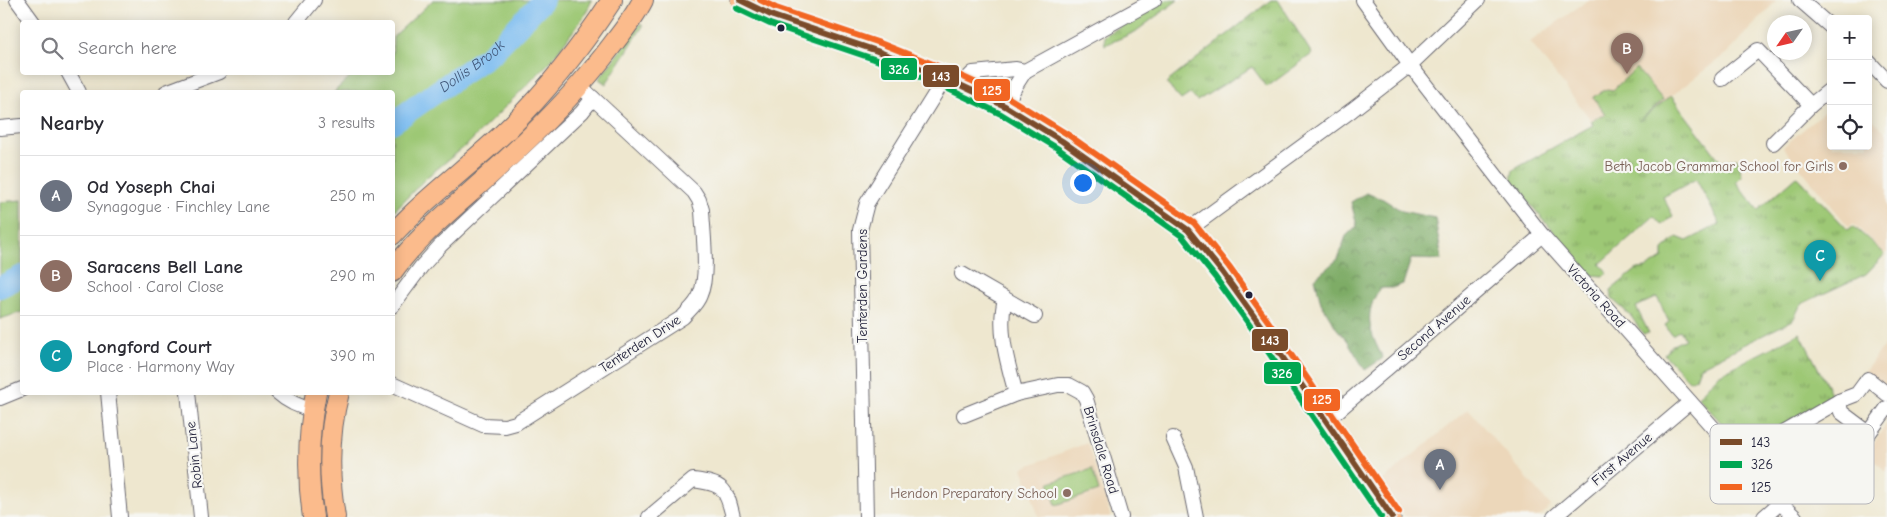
<!DOCTYPE html>
<meta charset="utf-8">
<style>
:root{--surface:#fff;--page:#f2f2f3;--text:#2b2b33;--muted:#7c7c81;--line:#e1e1e2;--accent:#1f6fb2}
body{margin:0;font-family:"Comic Neue",sans-serif;background:var(--page);color:var(--text)}
.controls{position:absolute;right:15px;top:15px;display:grid;overflow:hidden;border-radius:5px;box-shadow:0 2px 12px #0003}
.controls button{width:45px;height:45px;display:grid;place-items:center;padding:0;border:0;border-bottom:1px solid var(--line);background:var(--surface);color:var(--text);font:25px sans-serif}
.compass{position:absolute;left:1767px;top:15px;width:45px;height:45px;border-radius:50%;background:var(--surface);box-shadow:0 2px 12px #0003;rotate:236deg}
.you{position:absolute;left:1082px;top:182px;width:18px;height:18px;margin:-12px;border:4px solid #fff;border-radius:50%;background:#1a73e8;box-shadow:0 0 0 8px #1a73e833}
.badge{display:grid;place-items:center;width:32px;height:32px;border-radius:50%;background:var(--accent);color:#fff;font-size:16px;font-weight:700}
.pin{position:absolute;translate:-50% -41px;filter:drop-shadow(0 1px 2px #0008)}
.pin::after{content:'';position:absolute;top:26px;width:18px;height:15px;background:inherit;clip-path:polygon(0 0,100% 0,50% 100%)}
.list{margin:0;padding:0;list-style:none}
h2{display:flex;justify-content:space-between;align-items:center;height:65px;margin:0;padding:0 20px;font-size:21px}
h2 small{font-size:16px;font-weight:400;color:var(--muted)}
.list li{display:grid;grid-template-columns:32px 1fr auto;gap:15px;align-items:center;box-sizing:border-box;height:80px;padding:0 20px;border-top:1px solid var(--line)}
.list b{display:block;font-size:19px;white-space:nowrap}
.list p{margin:0;font-size:16px;white-space:nowrap;color:var(--muted)}
.list em{font-size:16px;font-style:normal;color:var(--muted)}
.icon{flex:none;width:28px;height:28px;fill:none;stroke:currentColor;stroke-width:2;stroke-linecap:round;stroke-linejoin:round}
.map{position:relative;flex:none;width:1887px;height:517px;overflow:hidden}
.search{position:absolute;background:var(--surface);box-shadow:0 2px 12px #0003;left:20px;top:20px;width:375px;height:55px;display:flex;align-items:center;gap:12px;box-sizing:border-box;padding:0 18px;border-radius:5px;color:var(--muted);font-size:19px}
.panel{position:absolute;background:var(--surface);box-shadow:0 2px 12px #0003;left:20px;top:90px;width:375px;height:305px;border-radius:5px}
.map>svg:first-child{display:block}
.built{fill:#ecd7ba}
.grass{fill:url(#grass-tufts);stroke:#607558}
.forest{fill:url(#forest-crowns);stroke:#506750}
.green{fill:#9dc875;stroke:#607558}
.lines{fill:none;stroke-linecap:round;stroke-linejoin:round}
.river{stroke:#7bbcf0;stroke-width:22}
.minor-casing{stroke:#69676f;stroke-width:16}
.major-casing{stroke:#69676f;stroke-width:19}
.highway-casing{stroke:#69676f;stroke-width:22}
.minor{stroke:#fff;stroke-width:14}
.major{stroke:#fbbb8c;stroke-width:18}
.highway{stroke:#fbbb8c;stroke-width:20}
.bus-1-casing{stroke:#f6f6f2;stroke-width:10}
.bus-2-casing{stroke:#f6f6f2;stroke-width:10}
.bus-3-casing{stroke:#f6f6f2;stroke-width:10}
.bus-1{stroke:#7a4b2a;stroke-width:6}
.bus-2{stroke:#00a651;stroke-width:6}
.bus-3{stroke:#f26522;stroke-width:6}
.bus-dot{fill:#22223b;stroke:#f6f6f2;stroke-width:2}
.education-dot{fill:#8d6e63;stroke:#f6f6f2;stroke-width:2}
.labels{text-anchor:middle;dominant-baseline:central;stroke-width:4.5;stroke-linejoin:round;paint-order:stroke}
.education-label{font-size:14px;fill:#785e54;stroke:#f6f6f2;text-anchor:end}
.street-label{font-size:14px;fill:#22223b;stroke:#f6f6f2}
.water-label{font-size:15px;font-style:italic;fill:#41587a;stroke:#f6f6f2}
.key{fill:#f6f6f2;stroke:#b6b6bb;stroke-width:1}
.key-label{font-size:14px;fill:#22223b}
.line-badge{stroke:#f6f6f2;stroke-width:2}
.badge-label{font-size:14px;text-anchor:middle;font-weight:bold;fill:#fff}
</style>
<div class="map">
<svg width="1887" height="517" viewBox="0 0 1887 517">
<defs>
<pattern id="grass-tufts" width="24" height="20" patternUnits="userSpaceOnUse" patternTransform="scale(1.25)"><rect width="24" height="20" fill="#9dc875"/><path d="M3 7l-1-3M5 7V3M7 7l1-3M15 17l-1-3M17 17v-4M19 17l1-3" fill="none" stroke="#80a261"/></pattern>
<pattern id="forest-crowns" width="20" height="18" patternUnits="userSpaceOnUse" patternTransform="scale(1.25)"><rect width="20" height="18" fill="#7eac66"/><path d="M2 6a3 3 0 1 1 6 0M12 15a3 3 0 1 1 6 0" fill="none" stroke="#678c55"/></pattern>
</defs>
<rect width="100%" height="100%" fill="#f6f6f2"/>
<filter id="ink" filterUnits="userSpaceOnUse"><feTurbulence type="fractalNoise" baseFrequency=".02" numOctaves="2"/><feDisplacementMap in="SourceGraphic" scale="10" xChannelSelector="R" yChannelSelector="G"/><feConvolveMatrix kernelMatrix="1 2 1 2 8 2 1 2 1" color-interpolation-filters="sRGB"/></filter>
<filter id="wash" filterUnits="userSpaceOnUse"><feTurbulence type="fractalNoise" baseFrequency=".0096" numOctaves="4" result="noise"/><feDisplacementMap in="SourceGraphic" scale="20" xChannelSelector="R" yChannelSelector="G"/><feGaussianBlur stdDeviation="1.12" result="paint"/><feColorMatrix in="noise" values="0 0 0 0 0 0 0 0 0 0 0 0 0 0 0 0 0 1.4 0 .05"/><feComposite in="paint" operator="in"/></filter>
<g filter="url(#wash)">
<rect width="100%" height="100%" fill="#eee7cf"/>
<g class="built">
<polygon points="1588,0 1775,0 1776,1 1728,52 1607,146 1588,116 1530,42"/>
<polygon points="1831,106 1831,146 1868,146 1868,114 1887,134 1887,252 1885,254 1853,223 1849,227 1783,147"/>
<polygon points="1887,342 1887,388 1865,371"/>
<polygon points="1468,409 1551,506 1539,517 1406,517 1380,483"/>
<polygon points="1887,422 1887,472 1867,455"/>
<polygon points="1087,443 1111,517 1039,517 1022,468"/>
</g>
<g class="grass">
<polygon points="1166,0 1178,0 1135,32 1105,45 1104,36"/>
<polygon points="1271,0 1278,0 1312,54 1267,87 1252,67 1197,101 1190,94 1181,100 1166,83"/>
<polygon points="641,23 643,26 606,84 599,79"/>
<polygon points="1636,68 1663,100 1639,121 1671,96 1721,162 1737,158 1742,176 1736,182 1758,210 1797,176 1848,230 1853,226 1885,254 1866,274 1801,304 1793,320 1700,367 1696,378 1689,381 1664,354 1671,346 1685,339 1680,330 1672,335 1665,325 1669,322 1657,297 1636,307 1649,333 1643,334 1631,316 1612,299 1611,290 1637,269 1646,268 1663,258 1663,250 1677,237 1687,241 1720,224 1696,179 1663,197 1673,216 1662,225 1654,216 1600,264 1608,273 1603,276 1591,275 1511,182 1513,170 1593,125 1591,121 1605,114 1593,97 1607,89 1613,90"/>
<polygon points="1800,333 1833,397 1744,448 1698,397 1718,375"/>
</g>
<path class="forest" d="M1366,193L1383,199L1402,211L1435,218L1442,260L1411,259L1403,284L1392,288H1380C1363,314 1369,332 1383,358L1365,370L1347,340L1337,329L1321,303L1315,278L1338,259L1346,236L1357,226L1351,202Z"/>
<g class="green">
<polygon points="433,0 592,0 585,15 550,62 468,144 427,177 393,212 392,92 334,92 354,73 392,72 393,37"/>
<polygon points="22,200 22,312 0,319 0,202"/>
<polygon points="1092,469 1099,491 1056,505 1049,483"/>
</g>
<g class="lines">
<g class="river">
<path id="s1" d="M392,123L492,53L543,0"/>
<polyline points="0,287 22,276"/>
</g>
</g>
</g>
<g filter="url(#ink)">
<g class="lines">
<defs>
<g id="minor">
<polyline points="17,0 33,22"/>
<polyline points="1363,0 1410,65 1542,235 1780,503 1795,517"/>
<polyline points="1800,0 1831,27"/>
<polyline points="296,22 314,0"/>
<polyline points="1868,61 1887,81"/>
<polyline points="68,72 79,92"/>
<polyline points="1722,79 1758,50 1811,105"/>
<polyline points="961,85 973,73 1016,69 1025,71 1154,0"/>
<polyline points="166,92 219,72"/>
<polyline points="1005,106 1016,85 1025,71"/>
<polyline points="0,128 22,126"/>
<polyline points="1773,143 1811,105 1831,89"/>
<polyline points="1188,230 1352,110 1410,65 1478,0"/>
<polyline points="962,274 1035,316"/>
<path d="M1005,299C997,330 1008,364 1016,394"/>
<polyline points="392,306 421,267 440,246 582,112 593,98"/>
<path d="M392,384L483,425L505,426L516,423L683,317C689,310 697,304 700,295C709,275 703,233 702,210L699,200L694,192L580,86"/>
<polyline points="108,392 120,517"/>
<polyline points="188,392 201,517"/>
<path d="M277,392C288,402 299,407 313,410"/>
<polyline points="0,398 22,389"/>
<polyline points="1839,401 1841,412 1869,433 1887,408"/>
<polyline points="964,415 1016,394 1058,385 1069,385 1082,392 1086,399 1121,517"/>
<polyline points="1326,421 1542,235"/>
<polyline points="1173,438 1186,467 1196,517"/>
<polyline points="1740,458 1839,401 1857,394 1868,379 1887,394"/>
<path d="M649,517L693,480C723,484 726,487 733,517"/>
<polyline points="866,517 860,230 867,203 945,78"/>
<polyline points="1554,517 1690,402"/>
<polyline points="1764,517 1780,503"/>
</g>
<polyline id="major" points="740,0 773,16 877,51 945,78 1005,106 1062,141 1188,230 1222,272 1263,329 1392,517"/>
<g id="highway">
<path d="M392,235C427,196 470,166 507,130C547,91 582,46 612,0"/>
<path d="M392,272C417,237 451,210 483,181C530,139 575,95 613,44C624,30 635,16 643,0"/>
<path d="M313,517C307,476 308,433 316,392"/>
<path d="M335,517C328,475 328,434 339,392"/>
</g>
</defs>
<use href="#minor" class="minor-casing"/>
<use href="#major" class="major-casing"/>
<use href="#highway" class="highway-casing"/>
<use href="#minor" class="minor"/>
<use href="#major" class="major"/>
<use href="#highway" class="highway"/>
<defs>
<polyline id="bus-1" points="740,0 773,16 877,51 945,78 1005,106 1062,141 1188,230 1222,272 1263,329 1392,517"/>
<polyline id="bus-2" points="736,8 770,24 874,59 942,86 1001,114 1057,148 1182,236 1215,277 1256,334 1381,517"/>
<polyline id="bus-3" points="760,0 776,8 880,43 948,70 1009,98 1067,134 1194,223 1229,267 1270,324 1399,512"/>
</defs>
<use href="#bus-1" class="bus-1-casing"/>
<use href="#bus-2" class="bus-2-casing"/>
<use href="#bus-3" class="bus-3-casing"/>
<use href="#bus-1" class="bus-1"/>
<use href="#bus-2" class="bus-2"/>
<use href="#bus-3" class="bus-3"/>
</g>
</g>
<g class="bus-dot">
<circle cx="781" cy="28" r="4.5"/>
<circle cx="1249" cy="295" r="4.5"/>
</g>
<g class="education-dot">
<circle cx="1843" cy="166" r="5"/>
<circle cx="1067" cy="493" r="5"/>
</g>
<g class="labels">
<g class="education-label">
<text x="1833" y="166">Beth Jacob Grammar School for Girls</text>
<text x="1057" y="493">Hendon Preparatory School</text>
</g>
<g class="street-label">
<text transform="translate(862 286) rotate(-90)">Tenterden Gardens</text>
<text transform="translate(1596 296) rotate(48)">Victoria Road</text>
<text transform="translate(1434 328) rotate(-41)">Second Avenue</text>
<text transform="translate(640 344) rotate(-33)">Tenterden Drive</text>
<text transform="translate(1101 450) rotate(73)">Brinsdale Road</text>
<text transform="translate(194 455) rotate(-96)">Robin Lane</text>
<text transform="translate(1622 459) rotate(-40)">First Avenue</text>
</g>
<g class="water-label">
<text stroke="none"><textPath href="#s1" startOffset="98">Dollis Brook</textPath></text>
</g>
</g>
<rect x="1710" y="424" width="164" height="80" rx="8" class="key"/>
<rect x="1720" y="439" width="22" height="6" fill="#7a4b2a"/>
<rect x="1720" y="461" width="22" height="7" fill="#00a651"/>
<rect x="1720" y="484" width="22" height="6" fill="#f26522"/>
<g class="key-label">
<text x="1751" y="447">143</text>
<text x="1751" y="469">326</text>
<text x="1751" y="492">125</text>
</g>
<g class="line-badge">
<rect x="880" y="57" width="38" height="24" rx="5" fill="#00a651"/>
<rect x="922" y="64" width="38" height="24" rx="5" fill="#7a4b2a"/>
<rect x="973" y="78" width="38" height="24" rx="5" fill="#f26522"/>
<rect x="1251" y="328" width="38" height="24" rx="5" fill="#7a4b2a"/>
<rect x="1263" y="361" width="39" height="24" rx="5" fill="#00a651"/>
<rect x="1303" y="388" width="38" height="24" rx="5" fill="#f26522"/>
</g>
<g class="badge-label">
<text x="899" y="74">326</text>
<text x="941" y="81">143</text>
<text x="992" y="95">125</text>
<text x="1270" y="345">143</text>
<text x="1282" y="378">326</text>
<text x="1322" y="404">125</text>
</g>
</svg>
<div class="controls">
<button>+</button>
<button>−</button>
<button><svg class="icon" aria-label="locate" viewBox="0 0 24 24"><circle cx="12" cy="12" r="6"/><path d="M12 2v4M12 18v4M2 12h4M18 12h4"/></svg></button>
</div>
<svg class="compass" viewBox="-18 -18 36 36"><path d="M0-13l5 13h-10z" fill="#e53935"/><path d="M0 13l5-13h-10z" fill="#7c7c81"/></svg>
<div class="you"></div>
<div class="pin badge" style="left:1440px;top:490px;background:#6b7280">A</div>
<div class="pin badge" style="left:1627px;top:74px;background:#8d6e63">B</div>
<div class="pin badge" style="left:1820px;top:281px;background:#0f9aa8">C</div>
<div class="search"><svg class="icon" aria-label="search" viewBox="0 0 24 24"><circle cx="10" cy="10" r="6"/><path d="M15 15l6 6"/></svg>Search here</div>
<section class="panel">
<h2>Nearby<small>3 results</small></h2>
<ul class="list">
<li><span class="badge" style="background:#6b7280">A</span><div><b>Od Yoseph Chai</b><p>Synagogue · Finchley Lane</p></div><em>250 m</em></li>
<li><span class="badge" style="background:#8d6e63">B</span><div><b>Saracens Bell Lane</b><p>School · Carol Close</p></div><em>290 m</em></li>
<li><span class="badge" style="background:#0f9aa8">C</span><div><b>Longford Court</b><p>Place · Harmony Way</p></div><em>390 m</em></li>
</ul>
</section>
</div>
